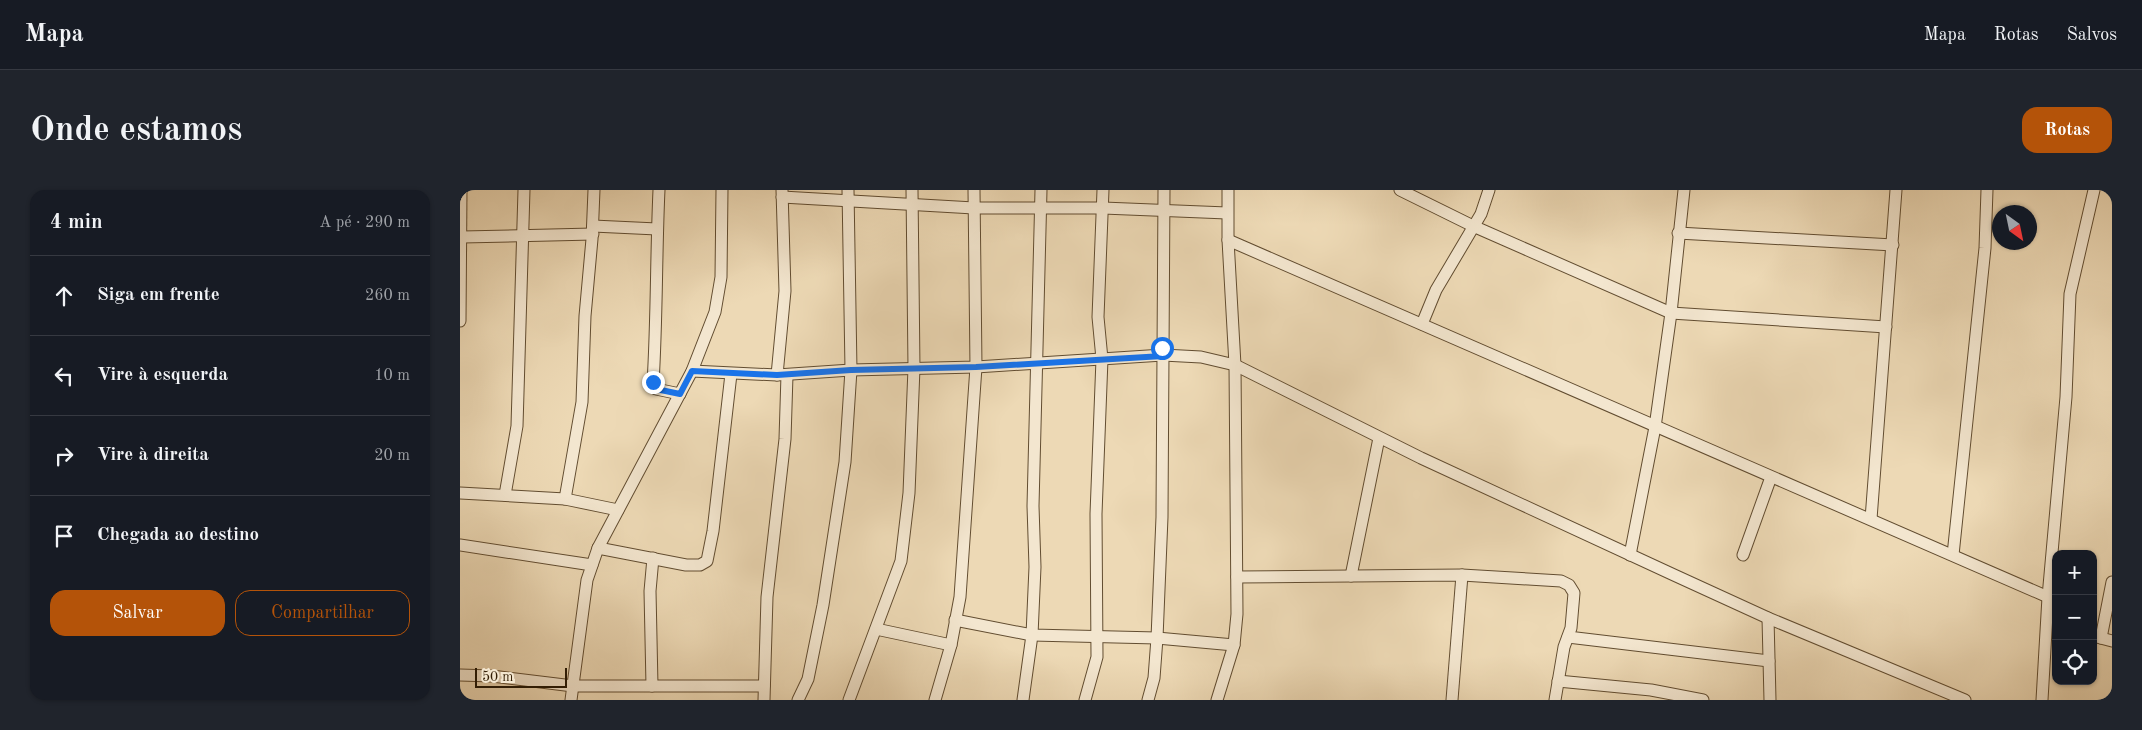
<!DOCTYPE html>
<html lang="pt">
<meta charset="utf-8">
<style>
:root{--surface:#171b24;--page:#20242c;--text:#f1f3f6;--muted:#9ea1a6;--line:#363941;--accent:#b45309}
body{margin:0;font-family:"Old Standard TT",serif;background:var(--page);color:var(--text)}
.controls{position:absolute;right:15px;bottom:15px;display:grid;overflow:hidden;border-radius:10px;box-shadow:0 1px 4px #0004}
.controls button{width:45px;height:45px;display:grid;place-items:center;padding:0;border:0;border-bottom:1px solid var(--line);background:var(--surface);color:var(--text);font:25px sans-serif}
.compass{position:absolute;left:1532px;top:15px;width:45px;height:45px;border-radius:50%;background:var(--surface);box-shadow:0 1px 4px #0004;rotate:147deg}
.scale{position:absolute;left:15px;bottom:12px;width:92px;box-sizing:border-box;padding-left:5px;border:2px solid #331e05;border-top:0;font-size:14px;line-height:18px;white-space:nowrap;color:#331e05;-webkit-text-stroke:4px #f3e6cf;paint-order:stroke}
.stop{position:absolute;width:15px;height:15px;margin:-11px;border:4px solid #1a73e8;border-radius:50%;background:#fff}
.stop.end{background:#1a73e8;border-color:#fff;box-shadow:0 1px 5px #0008}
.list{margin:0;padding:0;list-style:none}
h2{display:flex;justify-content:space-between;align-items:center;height:65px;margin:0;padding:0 20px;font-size:21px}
h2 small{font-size:16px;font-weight:400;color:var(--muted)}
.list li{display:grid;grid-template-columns:32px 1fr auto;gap:15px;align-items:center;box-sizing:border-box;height:80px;padding:0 20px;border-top:1px solid var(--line)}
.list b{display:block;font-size:19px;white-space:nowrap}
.list em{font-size:16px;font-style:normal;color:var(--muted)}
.actions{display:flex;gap:10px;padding:15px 20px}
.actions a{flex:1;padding:11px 0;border:1px solid var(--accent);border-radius:15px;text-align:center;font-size:18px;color:var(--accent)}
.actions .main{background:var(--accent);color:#fff}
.icon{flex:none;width:28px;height:28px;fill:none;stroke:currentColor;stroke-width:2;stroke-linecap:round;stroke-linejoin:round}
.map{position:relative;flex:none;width:1652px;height:510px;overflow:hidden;border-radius:15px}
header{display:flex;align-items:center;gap:30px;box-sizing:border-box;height:70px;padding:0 25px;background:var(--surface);border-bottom:1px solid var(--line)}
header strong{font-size:24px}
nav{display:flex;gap:28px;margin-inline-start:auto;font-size:18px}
.intro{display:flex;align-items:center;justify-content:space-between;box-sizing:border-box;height:120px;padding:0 30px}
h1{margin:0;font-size:35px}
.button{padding:12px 22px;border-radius:15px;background:var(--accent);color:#fff;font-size:18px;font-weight:700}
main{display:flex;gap:30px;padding:0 30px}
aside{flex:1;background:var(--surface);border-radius:15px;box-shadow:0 1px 4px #0004}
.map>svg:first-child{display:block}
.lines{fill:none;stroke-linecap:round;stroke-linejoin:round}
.street-casing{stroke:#624d31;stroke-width:13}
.street{stroke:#f3e6cf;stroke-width:11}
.route{stroke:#1a73e8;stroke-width:6}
</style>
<header>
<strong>Mapa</strong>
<nav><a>Mapa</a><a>Rotas</a><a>Salvos</a></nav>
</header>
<div class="intro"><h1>Onde estamos</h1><a class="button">Rotas</a></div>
<main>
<aside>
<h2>4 min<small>A pé · 290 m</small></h2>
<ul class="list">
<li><svg class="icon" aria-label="ahead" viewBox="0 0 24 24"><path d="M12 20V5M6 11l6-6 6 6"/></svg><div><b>Siga em frente</b></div><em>260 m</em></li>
<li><svg class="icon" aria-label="left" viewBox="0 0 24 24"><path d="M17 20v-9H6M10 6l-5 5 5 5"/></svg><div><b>Vire à esquerda</b></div><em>10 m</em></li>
<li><svg class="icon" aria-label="right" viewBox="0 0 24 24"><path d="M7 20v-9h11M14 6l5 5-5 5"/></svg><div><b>Vire à direita</b></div><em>20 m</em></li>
<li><svg class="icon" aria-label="arrive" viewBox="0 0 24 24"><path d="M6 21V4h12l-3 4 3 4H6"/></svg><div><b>Chegada ao destino</b></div></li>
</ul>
<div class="actions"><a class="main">Salvar</a><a>Compartilhar</a></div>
</aside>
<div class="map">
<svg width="1652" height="510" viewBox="0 0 1652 510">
<rect width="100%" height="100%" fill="#edd9b5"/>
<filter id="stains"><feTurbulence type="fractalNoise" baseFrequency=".004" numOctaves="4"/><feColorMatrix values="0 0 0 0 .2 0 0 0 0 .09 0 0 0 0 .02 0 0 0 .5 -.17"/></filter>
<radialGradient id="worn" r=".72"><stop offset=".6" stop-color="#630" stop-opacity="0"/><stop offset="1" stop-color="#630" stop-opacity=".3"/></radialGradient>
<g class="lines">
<defs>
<g id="street">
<path d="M199,0C196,64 197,128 193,193L196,199L220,204"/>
<polyline points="940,0 1013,36 1211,123 1426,137"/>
<polyline points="322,7 514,18 643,18 767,23"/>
<polyline points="133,36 197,39"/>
<polyline points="1218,43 1433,55"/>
<polyline points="2,47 133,44"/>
<polyline points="768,50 1588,407"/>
<polyline points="0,131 1,0"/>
<polyline points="962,134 976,100 1021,24 1029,0"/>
<polyline points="232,181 317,185 391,180 516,177 703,165 741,167 775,175 961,268 1214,385 1308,428 1505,510"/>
<polyline points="317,185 325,101 322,0"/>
<polyline points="0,303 105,309 158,320"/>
<polyline points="45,305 57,236 64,0"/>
<polyline points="105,309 122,212 125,126 132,49 134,0"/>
<polyline points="1411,329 1436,0"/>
<polyline points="0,355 132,375"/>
<polyline points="138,358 226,375 240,375 247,371 253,341 271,184"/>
<polyline points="1170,365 1195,237 1211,123 1224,0"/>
<polyline points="1283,365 1311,287"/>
<polyline points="1493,365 1525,58 1527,0"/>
<polyline points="891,386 919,248"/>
<polyline points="777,387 1002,385 1101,391 1109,395 1114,403 1111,438 1104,457 1095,510"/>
<polyline points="1308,428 1310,510"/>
<polyline points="495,430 572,445 697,448 774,455"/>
<polyline points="416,439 491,455"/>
<polyline points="1633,446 1652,451"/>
<polyline points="1108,447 1309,471"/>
<polyline points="1641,448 1652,392"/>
<polyline points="0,485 32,486 113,496 304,496"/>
<polyline points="1098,491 1191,500 1243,510"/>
<polyline points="192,496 190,401 193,368"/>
<polyline points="111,510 127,390 138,358 232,181 255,122 261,87 262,0"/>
<polyline points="304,510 307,407 325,249 327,185"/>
<polyline points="338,510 348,489 363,415 385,272 391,180 388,0"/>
<polyline points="389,510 441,371 449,303 454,178 452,0"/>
<polyline points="475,510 491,455 500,407 516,177 514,0"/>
<polyline points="563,510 572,445 575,377 573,316 581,0"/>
<polyline points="625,510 637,467 636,324 642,169 638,127 643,0"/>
<polyline points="688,510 694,488 697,448 702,327 704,0"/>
<polyline points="757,510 774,455 777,424 775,175 768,50 768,0"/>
<polyline points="992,510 1002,385"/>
<polyline points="1582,510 1588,407 1606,207 1610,104 1634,0"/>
</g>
</defs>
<use href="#street" class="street-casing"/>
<use href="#street" class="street"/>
</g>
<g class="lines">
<polyline class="route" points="193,192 196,199 220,204 232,181 317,185 391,180 516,177 703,166 702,158"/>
</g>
<rect width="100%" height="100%" filter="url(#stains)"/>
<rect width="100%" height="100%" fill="url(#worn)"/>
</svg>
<div class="controls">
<button>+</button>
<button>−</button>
<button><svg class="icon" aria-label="locate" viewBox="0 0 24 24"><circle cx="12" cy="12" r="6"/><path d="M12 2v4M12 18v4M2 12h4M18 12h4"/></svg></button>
</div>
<svg class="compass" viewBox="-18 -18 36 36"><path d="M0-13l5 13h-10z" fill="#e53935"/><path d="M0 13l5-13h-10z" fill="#9ea1a6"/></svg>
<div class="scale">50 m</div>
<div class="stop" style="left:702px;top:158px"></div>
<div class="stop end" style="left:193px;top:192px"></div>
</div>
</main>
